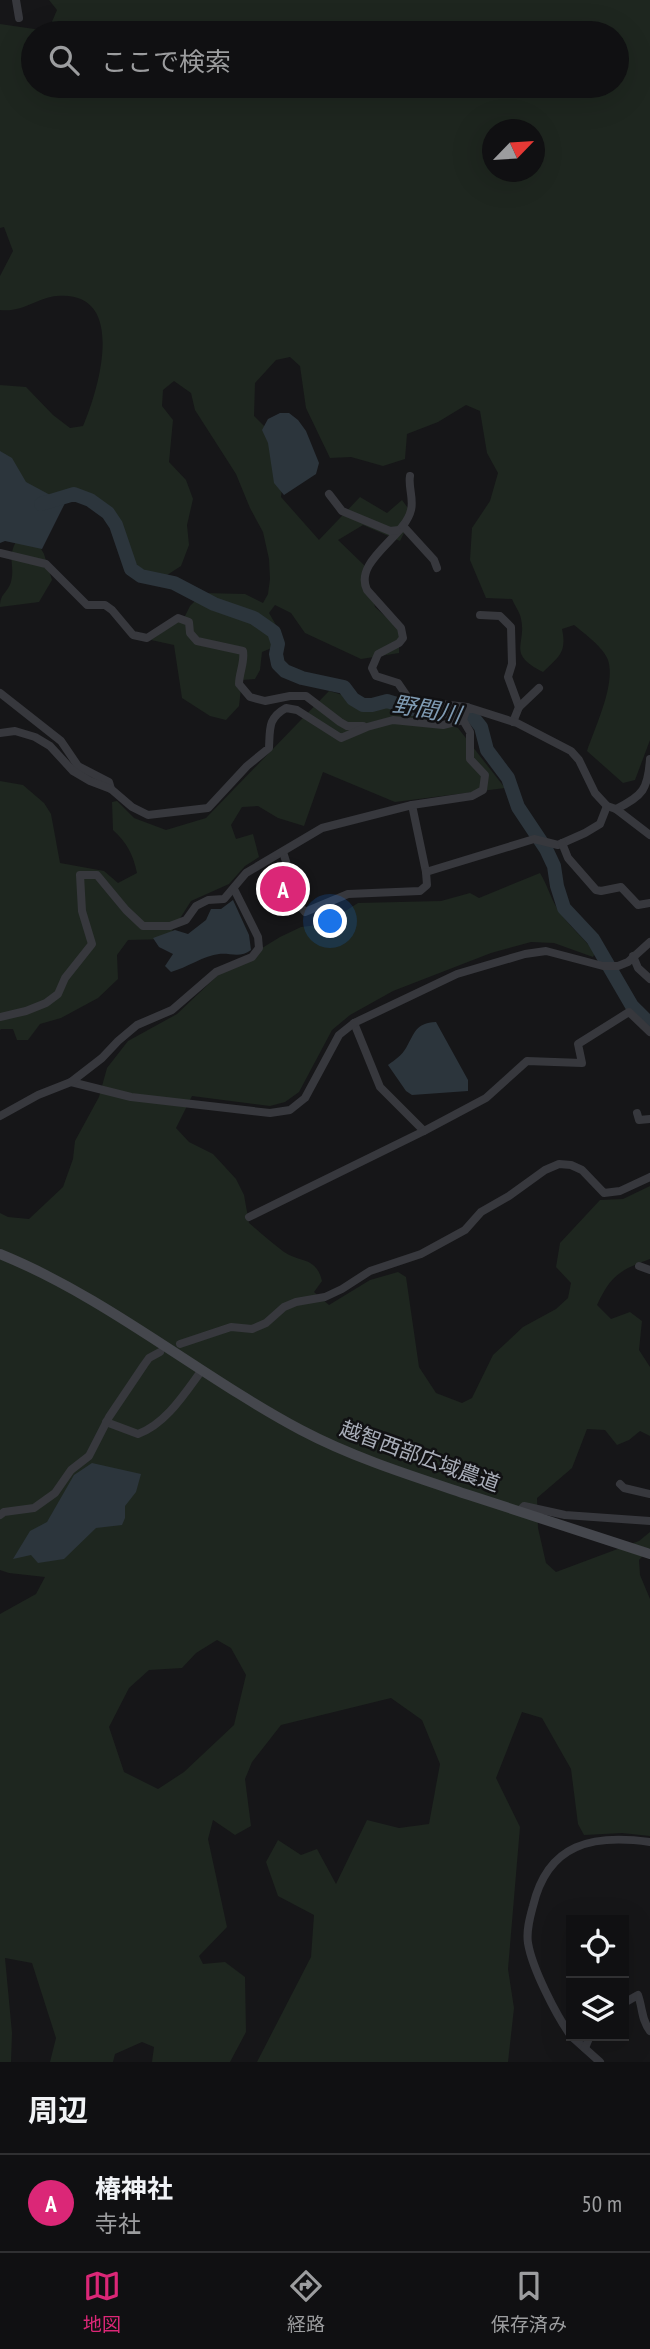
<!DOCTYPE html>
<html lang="ja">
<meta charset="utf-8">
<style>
:root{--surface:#101012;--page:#19191b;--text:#f1f3f6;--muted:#9c9d9f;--line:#303032;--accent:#db2777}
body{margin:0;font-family:"PT Sans Narrow","Noto Sans JP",sans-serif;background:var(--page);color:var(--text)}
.controls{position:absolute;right:21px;bottom:21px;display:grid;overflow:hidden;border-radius:0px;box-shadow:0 7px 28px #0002}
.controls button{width:63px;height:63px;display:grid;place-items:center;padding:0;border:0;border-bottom:2px solid var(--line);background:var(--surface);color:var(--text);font:35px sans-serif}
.compass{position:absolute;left:482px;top:119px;width:63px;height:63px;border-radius:50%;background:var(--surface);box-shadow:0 7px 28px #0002;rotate:65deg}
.you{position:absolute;left:331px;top:922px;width:24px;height:24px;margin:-18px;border:5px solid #fff;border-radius:50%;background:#1a73e8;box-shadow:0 0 0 10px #1a73e833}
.badge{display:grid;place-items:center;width:46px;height:46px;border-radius:50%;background:var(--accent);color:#fff;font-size:23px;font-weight:700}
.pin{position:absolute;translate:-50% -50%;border:4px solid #fff;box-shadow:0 2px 7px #0006}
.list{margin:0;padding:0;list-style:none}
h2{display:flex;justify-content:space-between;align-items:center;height:91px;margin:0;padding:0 28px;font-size:30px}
h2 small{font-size:23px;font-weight:400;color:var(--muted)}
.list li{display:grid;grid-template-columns:46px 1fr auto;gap:21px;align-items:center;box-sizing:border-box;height:98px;padding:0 28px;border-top:2px solid var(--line)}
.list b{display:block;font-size:26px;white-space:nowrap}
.list p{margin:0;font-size:23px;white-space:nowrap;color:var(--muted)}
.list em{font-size:23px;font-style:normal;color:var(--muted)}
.icon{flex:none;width:38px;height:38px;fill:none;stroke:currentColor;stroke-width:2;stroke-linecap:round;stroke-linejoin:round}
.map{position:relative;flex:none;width:650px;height:2062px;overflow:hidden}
.search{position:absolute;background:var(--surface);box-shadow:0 7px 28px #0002;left:21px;right:21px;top:21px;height:77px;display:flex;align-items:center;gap:18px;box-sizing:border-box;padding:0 24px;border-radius:38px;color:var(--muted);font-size:26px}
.sheet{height:189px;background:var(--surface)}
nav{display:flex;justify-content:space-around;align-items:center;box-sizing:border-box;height:98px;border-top:2px solid var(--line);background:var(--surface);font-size:19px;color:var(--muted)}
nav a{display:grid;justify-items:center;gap:4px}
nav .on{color:var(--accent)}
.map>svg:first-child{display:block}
.green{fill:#1e261f;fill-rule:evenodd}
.water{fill:#2c353c}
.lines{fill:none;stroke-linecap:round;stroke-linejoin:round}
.river{stroke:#2c353c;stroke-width:14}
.street{stroke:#37383d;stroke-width:8}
.secondary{stroke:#45474d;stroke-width:10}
.labels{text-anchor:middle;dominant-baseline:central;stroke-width:5;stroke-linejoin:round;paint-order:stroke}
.street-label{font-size:21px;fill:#a8adb8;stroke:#111113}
.water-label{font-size:23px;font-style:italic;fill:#7f9bb3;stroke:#111113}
</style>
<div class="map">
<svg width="650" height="2062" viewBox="0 0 650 2062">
<rect width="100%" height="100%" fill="#161618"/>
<g class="green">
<path d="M49,0H650V740L635,780L623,783L587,751C595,727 616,684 608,660C604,648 584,633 574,625L562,629C567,653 559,656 543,672C504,652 529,644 520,615C518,610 514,604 512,599L486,598L470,560L472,528L490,501L498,473L487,453L480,411L466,405L438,422L407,434L405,459L383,466L351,457L330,458L306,408L300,366L290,357L276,360L255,383L254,416L275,437L283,478L281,497L319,540L360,497L387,513L402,500L413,515L400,541L363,525L338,540L365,566L375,607L399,629V653L361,659L305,633L291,613L275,605L269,613L280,632L274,647L262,652L260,670L255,679L242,680L239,706L226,720L210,716L182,698L174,645L151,640L185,616L190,606L203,593L245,594L263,603L268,594L270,579L269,559L263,532L250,508L236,474L195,410L191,393L174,381L163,390L162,406L173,420L169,462L186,480L193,499L187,525L189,545L181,566L164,577C127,569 128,551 115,519L74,499L54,506L0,476V385L26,387L53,415L70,428L83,426C99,389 128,290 57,296C38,297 23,313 0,310V276L13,251L4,227L0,228V24L48,31L57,10ZM33,33H617V86H33ZM492,130H534V172H492Z"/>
<path d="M19,537L37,542L44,554L52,580L39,602L0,607C0,593 7,594 11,582C16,564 5,557 19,537Z"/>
<path d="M329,691L458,728L505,788L395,802L323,772L304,826L278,818L258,806L242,807L231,825L236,839L253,834L259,857L245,866L229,884L191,901L167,939L128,940L117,955L118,979L98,998L61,1018L40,1024L28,1040H17L13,1029H1L0,1030V781L23,785L44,803L51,814L60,863L104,871L118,883L137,873C133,854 127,843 113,830L112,802L117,801L134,818L166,830L206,818Z"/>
<path d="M540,873C548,886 552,903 561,914C571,928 585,939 595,953L593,957L554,943L531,942L491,953L393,991L350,1015L332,1030L299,1092L285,1102L270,1106L192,1096L176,1128L189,1142L213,1154L236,1179L244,1195L249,1223C261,1233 272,1243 284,1252C300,1263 316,1256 322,1281L314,1292L329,1305L370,1280L398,1272L406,1277L419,1367L436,1393L462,1403L472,1398L493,1355L523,1327L556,1309L568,1298L571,1283L556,1267L560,1243L600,1200L623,1199L650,1186V1259C620,1270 611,1275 597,1305L611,1319L630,1312L642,1321L639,1350L650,1367V1436L640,1431L629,1440L617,1445L605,1430L587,1429L572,1468L537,1498L538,1528L546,1563L556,1572L639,1541L650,1532V1548L639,1560L640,1575L650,1599V1836L622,1833L584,1835L578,1824L571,1769L542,1718L522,1712L496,1778L520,1827L508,1969L514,2008L508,2062H257L311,1957L314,1915L278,1896L266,1862L278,1840L301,1855L317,1849L336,1884L367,1820L399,1828L429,1824L440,1764L422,1720L391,1698L281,1725L252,1762L245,1779L251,1826L235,1835L213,1820L208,1839L227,1927L199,1956L203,1964L225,1962L245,1977L246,2032L230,2062H152L154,2047L142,2042L115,2054L113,2062H50L56,2038L32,1963L5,1958L12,2033L11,2062H0V1614L36,1594L45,1577L9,1573L0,1570V1213L8,1217L29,1219L63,1187L73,1159L75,1141L99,1097L107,1068L128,1041L177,1014L217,976L280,937L301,927L325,924L358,903L441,901L470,893L479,898ZM217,1640L231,1648L246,1675L234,1725L184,1772L158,1789L124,1772L109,1727L129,1688L149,1670L182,1668L196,1653Z"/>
</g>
<g class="water">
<polygon points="280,413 289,413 298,420 306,431 319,463 316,474 284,495 274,483 268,443 262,430 268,419"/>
<polygon points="0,451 12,458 26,482 65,503 42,549 5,541 0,543"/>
<path d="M233,900L249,935L251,950C241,958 231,953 219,954C205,955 186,968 171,972L165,966L173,954L159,947L153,938L175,930L188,934L206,920L211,909H221Z"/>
<path d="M436,1022L468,1080V1091L412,1095L406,1091L388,1065C395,1060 402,1055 406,1048C415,1033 415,1023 436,1022Z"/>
<polygon points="92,1463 141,1474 136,1492 125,1506 125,1518 122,1525 96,1528 64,1559 38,1563 31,1555 13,1559 30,1531 47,1522 74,1475"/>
</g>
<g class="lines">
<polyline class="river" points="41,504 74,494 90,500 108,513 116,525 131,569 141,576 174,583 214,604 254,618 274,632 278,644 276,654 278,664 285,671 302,678 344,687 353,699 363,705 372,705 387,701 413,709 457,712 473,717 481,727 487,750 508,778 518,807 546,849 554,866 557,886 564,908 593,939 632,1006 650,1024"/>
<g class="street">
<polyline points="16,0 19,18"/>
<path d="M410,476C408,487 414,499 411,510C405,537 353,561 367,590L401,628L403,638L399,643L378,654L372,668L376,676L398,683L411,702L417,706L441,704L467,707"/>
<polyline points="329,494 342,511 390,531 399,530"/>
<polyline points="403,526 434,560 437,568"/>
<path d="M0,553L46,564L87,605H105L112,610L133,635L147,638L178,618L189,622L190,633L197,641L243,651C245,662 239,673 239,684L250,697L265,701L290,696H306L340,722L347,726H363"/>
<polyline points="480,615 500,616 511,627 512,664 508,677 519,707 513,722"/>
<polyline points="0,693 61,741 78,766 109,782 111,789"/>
<polyline points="519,707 539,688"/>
<path d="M0,733L15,731L35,737L50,746L73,771L90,781L111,789L132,807L148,815L208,808L247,766L269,748C270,728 268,718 286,708L297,710L341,738L367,727L393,720L443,725L463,720"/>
<polyline points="412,805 426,872 534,839 558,845 585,833 600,824 607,806"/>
<path d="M616,809C643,796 648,789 650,759"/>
<polyline points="562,843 568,858 596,890 601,891 621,887 638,905 650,903"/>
<polyline points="283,852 300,906 305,912 348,894 420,891 427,885 426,872"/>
<polyline points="633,956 638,968 650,979"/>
<polyline points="0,1017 26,1011 46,1003 58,994 65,978 92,944 82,911 80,875 97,875 126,910 143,926 170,926 186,920 196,906 208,900 224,899 246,873 322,828 412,805 472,796 483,790 485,775 470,759 470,732 463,720 467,707 517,723 571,751 579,760 595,793 607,806 616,809 650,835"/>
<polyline points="354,1023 380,1087 424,1131"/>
<polyline points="71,1082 131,1097 270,1113 290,1110 305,1098 339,1035 354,1023 457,974 525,954 546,951 603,966 618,966 628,962 650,942"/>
<polyline points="637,1113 639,1120 650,1119"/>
<polyline points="0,1116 38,1095 71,1082 102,1058 118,1041 137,1025 172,1010 216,972 252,957 259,948 258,937 234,889"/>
<polyline points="249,1217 424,1131 486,1098 527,1061 582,1063 578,1044 629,1012 650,1032"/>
<polyline points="639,1266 650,1270"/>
<polyline points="180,1344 231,1327 252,1329 266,1323 284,1307 296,1302 325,1297 342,1289 370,1271 421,1254 465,1230 481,1212 509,1196 545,1170 559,1164 571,1165 582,1170 604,1193 620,1191 650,1177"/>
<path d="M106,1422L138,1434C166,1424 185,1393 202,1370"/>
<polyline points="620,1484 624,1488 650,1494"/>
<polyline points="519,1511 524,1506 565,1515 650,1521"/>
<polyline points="0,1515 4,1512 34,1508 55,1493 71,1470 89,1456 109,1417 144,1365 149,1358 160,1352"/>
<path d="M624,2003L638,1995C643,2009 641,2019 650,2031"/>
<path d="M571,2036C556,2015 532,1968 528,1943C526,1931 530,1917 533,1906C548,1843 593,1834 650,1842"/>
<polyline points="571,2036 600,2062"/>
<polyline points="585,2048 590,2036"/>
</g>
<path class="secondary" d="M0,1254C108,1298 198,1375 301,1430C354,1458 412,1476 469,1495C529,1515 590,1534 650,1554"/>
</g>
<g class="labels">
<g class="street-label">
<text transform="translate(420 1456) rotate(20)">越智西部広域農道</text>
</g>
<g class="water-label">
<text transform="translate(427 709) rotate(10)">野間川</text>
</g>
</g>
</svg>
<div class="controls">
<button><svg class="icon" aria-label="locate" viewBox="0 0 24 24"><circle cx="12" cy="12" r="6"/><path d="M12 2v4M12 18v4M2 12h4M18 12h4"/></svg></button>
<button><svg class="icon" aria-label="layers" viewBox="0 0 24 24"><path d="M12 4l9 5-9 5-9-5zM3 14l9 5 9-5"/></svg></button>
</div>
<svg class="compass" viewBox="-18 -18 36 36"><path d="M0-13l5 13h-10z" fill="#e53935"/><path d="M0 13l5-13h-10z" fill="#9c9d9f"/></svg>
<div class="you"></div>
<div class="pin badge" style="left:283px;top:889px">A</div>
<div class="search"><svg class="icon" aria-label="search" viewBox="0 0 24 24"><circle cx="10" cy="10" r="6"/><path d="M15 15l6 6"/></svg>ここで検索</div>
</div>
<section class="sheet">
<h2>周辺<small></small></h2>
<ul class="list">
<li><span class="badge">A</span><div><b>椿神社</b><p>寺社</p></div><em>50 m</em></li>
</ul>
</section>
<nav>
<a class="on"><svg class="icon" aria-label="map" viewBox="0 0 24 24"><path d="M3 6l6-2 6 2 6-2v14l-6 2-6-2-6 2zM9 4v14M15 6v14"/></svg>地図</a>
<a><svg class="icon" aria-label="directions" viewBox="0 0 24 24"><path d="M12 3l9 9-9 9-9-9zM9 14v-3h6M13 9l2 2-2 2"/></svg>経路</a>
<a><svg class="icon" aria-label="saved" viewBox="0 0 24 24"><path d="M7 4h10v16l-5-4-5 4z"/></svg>保存済み</a>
</nav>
